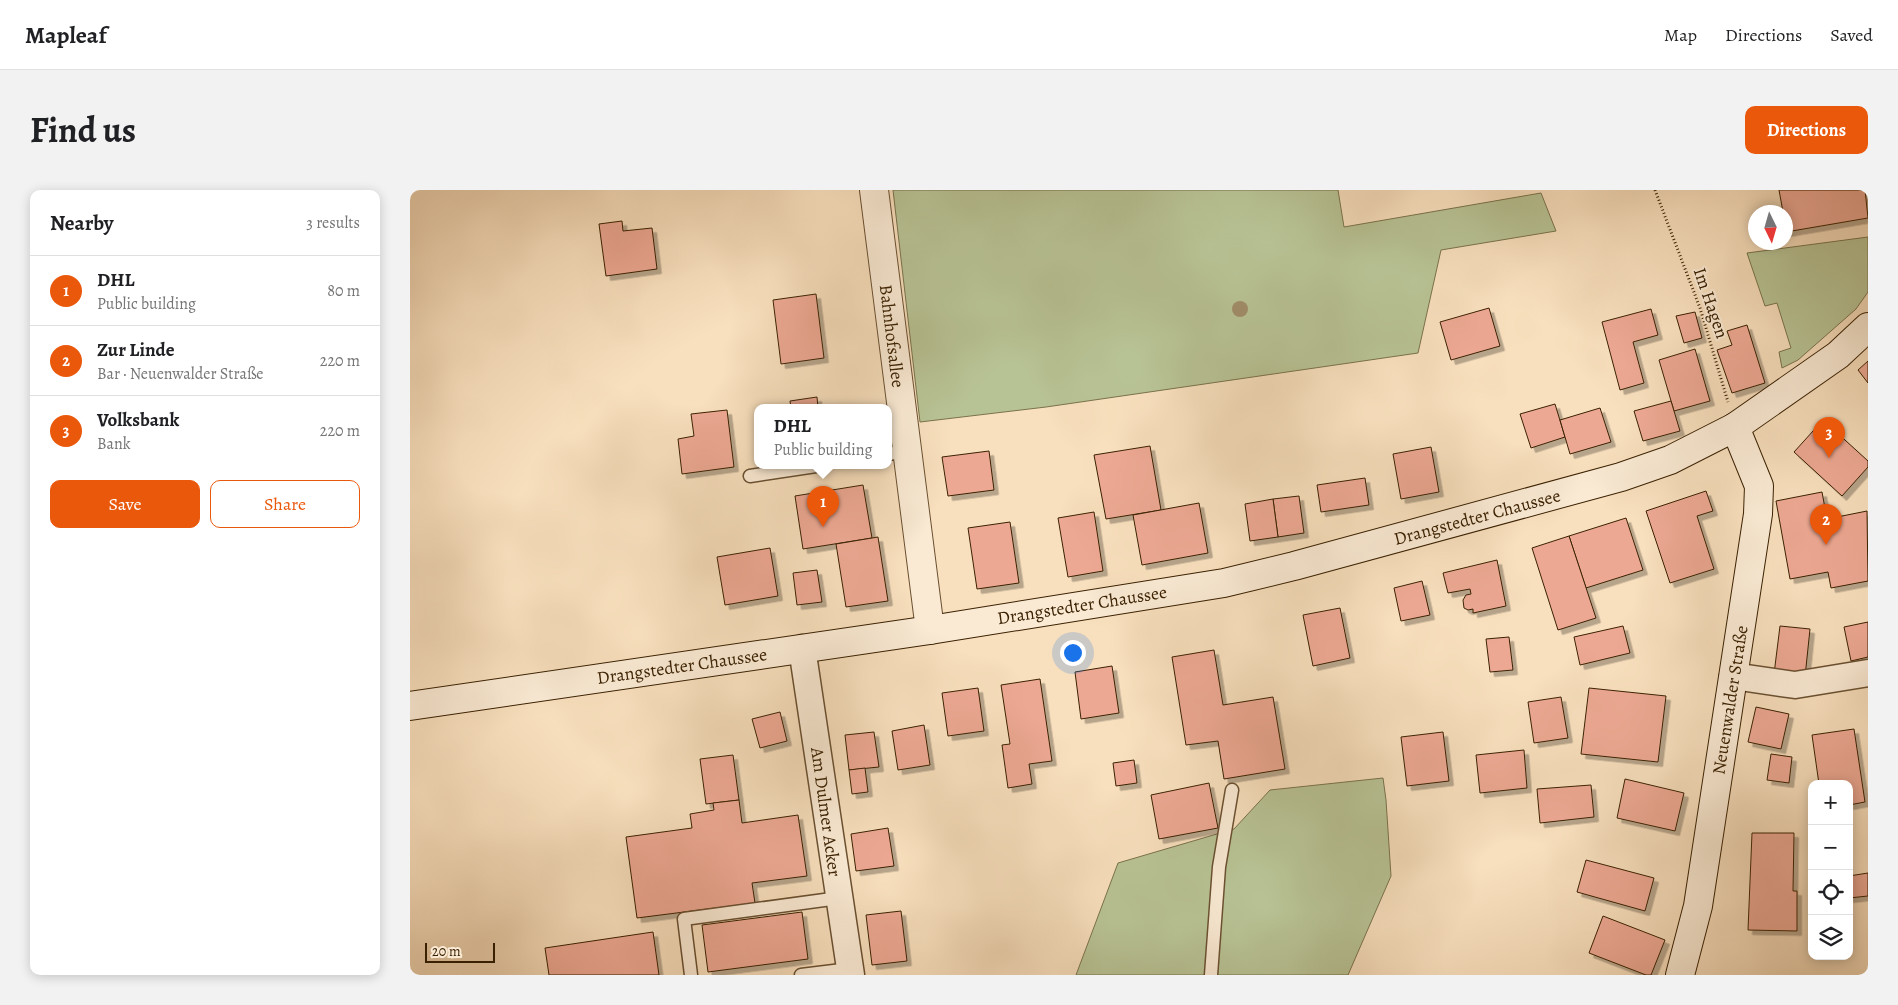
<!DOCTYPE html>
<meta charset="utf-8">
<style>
:root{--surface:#fff;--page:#f2f2f2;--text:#202124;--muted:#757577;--line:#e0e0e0;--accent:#ea580c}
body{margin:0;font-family:Alegreya,serif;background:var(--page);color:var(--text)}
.controls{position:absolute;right:15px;bottom:15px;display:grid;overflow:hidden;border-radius:10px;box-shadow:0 2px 12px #0003}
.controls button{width:45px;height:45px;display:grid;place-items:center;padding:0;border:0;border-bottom:1px solid var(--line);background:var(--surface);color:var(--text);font:25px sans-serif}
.compass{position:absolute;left:1338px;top:15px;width:45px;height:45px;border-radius:50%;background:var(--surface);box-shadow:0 2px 12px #0003;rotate:175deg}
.scale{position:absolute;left:15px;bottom:12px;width:70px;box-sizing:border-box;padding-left:5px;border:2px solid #3a2102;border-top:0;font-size:14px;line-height:18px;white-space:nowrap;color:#3a2102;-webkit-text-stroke:4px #faead4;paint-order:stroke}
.you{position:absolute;left:662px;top:462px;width:18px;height:18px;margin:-12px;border:4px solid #fff;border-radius:50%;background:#1a73e8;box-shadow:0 0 0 8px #1a73e833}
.badge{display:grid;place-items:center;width:32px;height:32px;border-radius:50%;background:var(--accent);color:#fff;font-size:16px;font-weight:700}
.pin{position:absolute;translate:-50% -41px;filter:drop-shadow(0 1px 2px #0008)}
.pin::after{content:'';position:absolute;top:26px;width:18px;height:15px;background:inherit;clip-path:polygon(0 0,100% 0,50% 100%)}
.popup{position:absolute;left:344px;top:214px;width:138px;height:65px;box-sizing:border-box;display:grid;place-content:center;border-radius:10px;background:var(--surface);filter:drop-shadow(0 1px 4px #0005);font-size:16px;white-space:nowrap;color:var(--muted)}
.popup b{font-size:19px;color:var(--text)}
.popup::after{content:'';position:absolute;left:50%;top:100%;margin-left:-10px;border:10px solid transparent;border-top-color:var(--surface)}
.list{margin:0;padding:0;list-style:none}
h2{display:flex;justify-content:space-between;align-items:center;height:65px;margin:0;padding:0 20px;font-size:21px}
h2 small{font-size:16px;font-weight:400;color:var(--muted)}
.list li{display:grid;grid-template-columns:32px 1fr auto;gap:15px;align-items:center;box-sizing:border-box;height:70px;padding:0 20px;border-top:1px solid var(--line)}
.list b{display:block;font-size:19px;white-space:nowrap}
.list p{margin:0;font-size:16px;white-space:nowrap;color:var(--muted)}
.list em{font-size:16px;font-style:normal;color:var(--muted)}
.actions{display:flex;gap:10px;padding:15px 20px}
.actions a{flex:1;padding:11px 0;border:1px solid var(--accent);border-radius:10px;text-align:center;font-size:18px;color:var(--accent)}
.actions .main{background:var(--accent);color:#fff}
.icon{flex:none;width:28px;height:28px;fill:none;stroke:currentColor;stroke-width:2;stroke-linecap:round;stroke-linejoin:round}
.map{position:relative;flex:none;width:1458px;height:785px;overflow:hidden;border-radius:10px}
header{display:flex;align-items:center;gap:30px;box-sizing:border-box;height:70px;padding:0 25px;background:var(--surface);border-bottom:1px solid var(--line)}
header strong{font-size:24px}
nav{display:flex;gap:28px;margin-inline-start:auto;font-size:18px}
.intro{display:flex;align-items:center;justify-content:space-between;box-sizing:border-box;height:120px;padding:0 30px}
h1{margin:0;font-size:35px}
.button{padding:12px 22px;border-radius:10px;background:var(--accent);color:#fff;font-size:18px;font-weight:700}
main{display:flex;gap:30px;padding:0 30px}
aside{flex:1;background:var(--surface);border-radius:10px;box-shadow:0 2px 12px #0003}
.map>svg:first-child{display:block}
.green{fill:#b8c395;stroke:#79724c}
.building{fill:#eda893;stroke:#3a2102;filter:url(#shadow)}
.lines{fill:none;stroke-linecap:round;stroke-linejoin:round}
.service-casing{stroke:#6a5031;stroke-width:15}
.minor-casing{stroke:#6a5031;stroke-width:29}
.tertiary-casing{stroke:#6a5031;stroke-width:30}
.secondary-casing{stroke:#3a2102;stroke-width:30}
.path{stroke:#3a2102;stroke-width:3;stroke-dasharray:1 2.5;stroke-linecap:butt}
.service{stroke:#faead4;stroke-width:12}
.minor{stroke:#faead4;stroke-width:26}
.tertiary{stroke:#faead4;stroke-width:28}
.secondary{stroke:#faead4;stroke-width:28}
.tree{fill:#a18d6a}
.labels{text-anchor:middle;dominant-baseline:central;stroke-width:4;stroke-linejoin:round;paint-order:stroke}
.street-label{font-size:18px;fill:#3a2102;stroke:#faead4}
</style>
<header>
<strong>Mapleaf</strong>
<nav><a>Map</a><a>Directions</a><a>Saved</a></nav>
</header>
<div class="intro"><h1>Find us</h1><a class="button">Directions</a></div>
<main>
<aside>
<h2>Nearby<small>3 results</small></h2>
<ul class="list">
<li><span class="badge">1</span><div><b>DHL</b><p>Public building</p></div><em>80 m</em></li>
<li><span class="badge">2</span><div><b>Zur Linde</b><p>Bar · Neuenwalder Straße</p></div><em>220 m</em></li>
<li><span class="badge">3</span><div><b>Volksbank</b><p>Bank</p></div><em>220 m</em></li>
</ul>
<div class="actions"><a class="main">Save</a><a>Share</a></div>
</aside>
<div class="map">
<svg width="1458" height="785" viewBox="0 0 1458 785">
<defs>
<filter id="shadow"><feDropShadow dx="4.5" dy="4.5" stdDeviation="0" flood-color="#0004"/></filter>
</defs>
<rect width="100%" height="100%" fill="#f8dfbd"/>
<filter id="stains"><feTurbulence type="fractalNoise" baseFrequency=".004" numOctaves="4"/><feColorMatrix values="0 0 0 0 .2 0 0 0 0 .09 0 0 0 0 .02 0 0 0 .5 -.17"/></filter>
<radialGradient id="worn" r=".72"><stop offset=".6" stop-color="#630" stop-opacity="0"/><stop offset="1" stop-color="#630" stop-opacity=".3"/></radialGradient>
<g class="green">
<polygon points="483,0 928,0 934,37 1131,3 1146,41 1031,60 1008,163 636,217 510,232"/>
<polygon points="1458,47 1458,102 1446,119 1388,170 1372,178 1369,162 1381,158 1367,113 1355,116 1337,63"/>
<polygon points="973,588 976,610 981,686 938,785 666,785 708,673 824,639 860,600"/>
</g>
<g class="building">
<polygon points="1369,0 1455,0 1458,28 1376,42 1376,22 1373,22"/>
<polygon points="212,31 213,41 242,38 247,79 196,86 189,34"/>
<polygon points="406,104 414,168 371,174 363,110"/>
<polygon points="1079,118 1090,156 1041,170 1030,132"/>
<polygon points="1241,119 1248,145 1223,152 1234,193 1210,200 1192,132"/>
<polygon points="1285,122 1292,148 1274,153 1266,126"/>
<polygon points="1337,135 1355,193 1322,203 1307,160 1322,155 1317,141"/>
<polygon points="1285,159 1300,211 1264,221 1249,170"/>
<polygon points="1458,171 1458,193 1448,180"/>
<polygon points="407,207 408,218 381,218 380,211"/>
<polygon points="1261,211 1270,241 1233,251 1224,221"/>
<polygon points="1145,214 1155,247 1121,258 1110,224"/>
<polygon points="1190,218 1201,252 1160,264 1150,230"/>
<polygon points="317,220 324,277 272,284 268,249 284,246 281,224"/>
<polygon points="1413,230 1458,271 1458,277 1432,306 1384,262"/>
<polygon points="740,256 751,320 696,329 684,265"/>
<polygon points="1021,257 1029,302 991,309 983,264"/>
<polygon points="579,261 584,300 538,306 532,267"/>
<polygon points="955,288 959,315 911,322 907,295"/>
<polygon points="453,295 462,348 393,359 385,306"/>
<polygon points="1296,301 1303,321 1287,326 1304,379 1260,393 1236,321"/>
<polygon points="1412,302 1417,329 1457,321 1458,391 1421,398 1418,382 1380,389 1366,311"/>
<polygon points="889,306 894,343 868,347 863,309"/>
<polygon points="863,309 868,347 840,351 835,314"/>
<polygon points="789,313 798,363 732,375 723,325"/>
<polygon points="684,322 693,381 658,387 648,328"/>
<polygon points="1216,328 1233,380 1176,398 1159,346"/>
<polygon points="600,332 609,393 567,399 558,338"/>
<polygon points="1159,346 1186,428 1148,440 1122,358"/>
<polygon points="468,347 478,411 436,417 426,354"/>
<polygon points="360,358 368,406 315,415 307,367"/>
<polygon points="1087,370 1096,416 1063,423 1063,419 1058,420 1054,418 1053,410 1056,405 1061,404 1060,399 1038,403 1033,383"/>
<polygon points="407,380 412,412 387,415 383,383"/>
<polygon points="1012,391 1020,425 991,431 984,398"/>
<polygon points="930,418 940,468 903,476 893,425"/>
<polygon points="1458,432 1458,467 1441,471 1434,437"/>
<polygon points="1213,436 1220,463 1170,475 1164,447"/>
<polygon points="1370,436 1400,439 1395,487 1364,484"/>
<polygon points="1099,447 1103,480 1080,482 1076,449"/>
<polygon points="804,460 813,515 863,507 875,579 814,589 808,551 776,555 762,467"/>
<polygon points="702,476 709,523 671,529 665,482"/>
<polygon points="630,489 642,571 619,574 622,594 598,598 592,555 600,554 591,495"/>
<polygon points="568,498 574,541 538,546 532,503"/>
<polygon points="1179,498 1256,506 1248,572 1171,564"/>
<polygon points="1151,507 1158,548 1124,553 1118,512"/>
<polygon points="1346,517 1379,524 1371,559 1338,552"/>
<polygon points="370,522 377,551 350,558 342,529"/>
<polygon points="514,535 520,575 488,580 482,541"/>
<polygon points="1444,539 1455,612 1439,615 1439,594 1409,594 1402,545"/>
<polygon points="464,542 469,577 439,580 435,545"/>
<polygon points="1033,542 1039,591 997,596 991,547"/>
<polygon points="1114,560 1117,598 1070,603 1066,565"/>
<polygon points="1361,564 1382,567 1379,593 1357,590"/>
<polygon points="323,565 329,610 296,614 290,569"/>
<polygon points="724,570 727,593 706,596 703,573"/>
<polygon points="455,578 458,602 442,604 439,580"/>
<polygon points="1215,589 1274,603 1265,641 1207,628"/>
<polygon points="799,593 808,638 749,649 741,605"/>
<polygon points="1181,595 1184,627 1130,633 1127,599"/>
<polygon points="329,610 332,633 388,625 397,686 342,693 345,713 227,728 216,647 282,638 280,624 304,620 303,613"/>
<polygon points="478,638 484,676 446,681 441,644"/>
<polygon points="1342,643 1384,643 1383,701 1387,701 1387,741 1338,740"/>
<polygon points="1176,670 1244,688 1235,721 1167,702"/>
<polygon points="1458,683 1458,706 1439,708 1439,686"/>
<polygon points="491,721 497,771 462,775 456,725"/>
<polygon points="392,722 398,769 298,782 292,735"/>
<polygon points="1193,726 1255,750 1241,785 1236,785 1179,763"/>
<polygon points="243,742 249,785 139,785 135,758"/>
</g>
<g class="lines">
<defs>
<g id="service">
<polyline points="478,264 497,261"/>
<polyline points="340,286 406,276"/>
<polyline points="281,785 274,729 429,708"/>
<polyline points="391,785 440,779"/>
<polyline points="801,785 809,677 822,600"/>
</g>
<g id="minor">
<polyline points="392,458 441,785"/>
<polyline points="1323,486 1385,495 1458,483"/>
</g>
<polyline id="tertiary" points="464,0 520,440"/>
<g id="secondary">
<polyline points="0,516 520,440 814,393 884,376 1211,287 1260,270 1325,237 1428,165 1458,137"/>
<polyline points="1270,785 1288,716 1348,324 1349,296 1325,237"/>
</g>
</defs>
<use href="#service" class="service-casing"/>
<use href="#minor" class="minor-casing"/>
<use href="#tertiary" class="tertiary-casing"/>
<use href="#secondary" class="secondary-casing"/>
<polyline class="path" points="1245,0 1290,118 1318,212"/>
<use href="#service" class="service"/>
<use href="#minor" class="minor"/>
<use href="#tertiary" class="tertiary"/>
<use href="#secondary" class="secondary"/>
</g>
<circle class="tree" cx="830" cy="119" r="8"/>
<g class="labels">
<g class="street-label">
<text transform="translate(1301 113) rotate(71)">Im Hagen</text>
<text transform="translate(482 146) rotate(83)">Bahnhofsallee</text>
<text transform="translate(1067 327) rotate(-15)">Drangstedter Chaussee</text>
<text transform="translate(672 415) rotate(-9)">Drangstedter Chaussee</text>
<text transform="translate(272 476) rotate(-8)">Drangstedter Chaussee</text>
<text transform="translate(1320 510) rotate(-81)">Neuenwalder Straße</text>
<text transform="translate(416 622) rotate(82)">Am Dulmer Acker</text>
</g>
</g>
<rect width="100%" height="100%" filter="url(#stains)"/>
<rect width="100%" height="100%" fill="url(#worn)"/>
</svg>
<div class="controls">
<button>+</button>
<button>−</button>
<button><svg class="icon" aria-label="locate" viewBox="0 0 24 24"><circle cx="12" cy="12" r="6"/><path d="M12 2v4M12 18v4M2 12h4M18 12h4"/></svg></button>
<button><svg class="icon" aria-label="layers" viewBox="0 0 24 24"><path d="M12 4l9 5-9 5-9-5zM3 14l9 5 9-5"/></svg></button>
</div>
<svg class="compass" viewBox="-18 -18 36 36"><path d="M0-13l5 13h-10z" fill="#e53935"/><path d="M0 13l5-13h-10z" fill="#757577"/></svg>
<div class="scale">20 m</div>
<div class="you"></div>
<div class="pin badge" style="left:413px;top:337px">1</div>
<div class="popup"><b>DHL</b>Public building</div>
<div class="pin badge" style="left:1416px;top:355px">2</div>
<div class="pin badge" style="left:1419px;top:268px">3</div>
</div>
</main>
